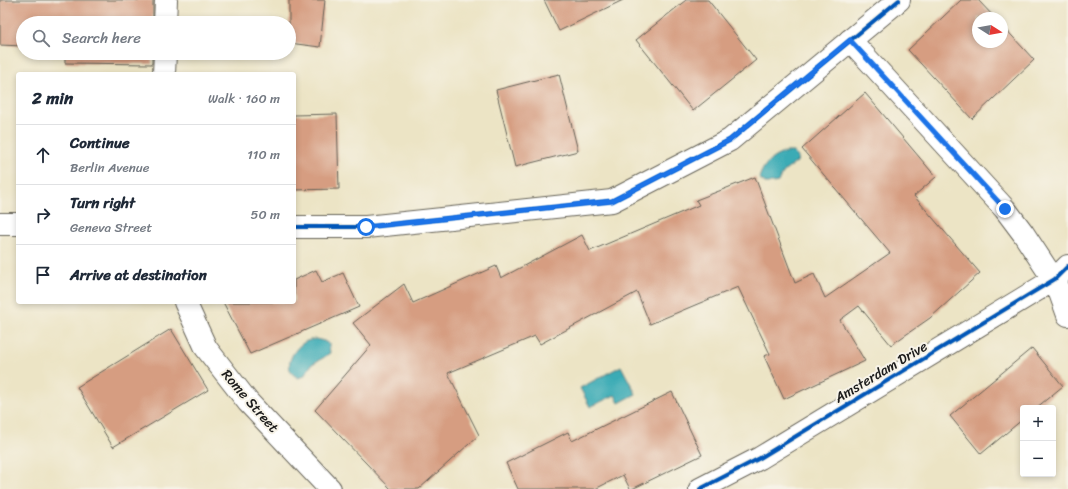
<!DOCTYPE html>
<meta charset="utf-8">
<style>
:root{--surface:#fff;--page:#f6f6f7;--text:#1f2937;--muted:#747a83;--line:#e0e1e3}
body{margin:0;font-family:Sriracha,sans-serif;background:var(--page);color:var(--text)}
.controls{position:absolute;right:12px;bottom:12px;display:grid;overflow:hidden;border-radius:4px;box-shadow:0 2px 6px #0003}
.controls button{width:36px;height:36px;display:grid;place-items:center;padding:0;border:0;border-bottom:1px solid var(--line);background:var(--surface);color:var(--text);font:20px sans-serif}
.compass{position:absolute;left:972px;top:12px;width:36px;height:36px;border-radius:50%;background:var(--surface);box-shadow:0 2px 6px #0003;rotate:101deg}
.stop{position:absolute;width:12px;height:12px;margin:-9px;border:3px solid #1a73e8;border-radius:50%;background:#fff}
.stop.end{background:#1a73e8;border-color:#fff;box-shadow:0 1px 4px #0008}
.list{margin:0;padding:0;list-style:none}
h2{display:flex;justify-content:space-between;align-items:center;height:52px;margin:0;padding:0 16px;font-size:17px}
h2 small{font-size:13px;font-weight:400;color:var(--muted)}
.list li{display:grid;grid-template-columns:26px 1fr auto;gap:12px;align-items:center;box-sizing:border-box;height:60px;padding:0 16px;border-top:1px solid var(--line)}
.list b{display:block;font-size:15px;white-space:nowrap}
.list p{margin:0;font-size:13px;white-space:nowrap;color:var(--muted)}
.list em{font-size:13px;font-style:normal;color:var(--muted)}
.icon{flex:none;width:22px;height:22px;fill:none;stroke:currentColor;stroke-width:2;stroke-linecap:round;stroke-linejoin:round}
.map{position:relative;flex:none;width:1068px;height:489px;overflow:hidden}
.search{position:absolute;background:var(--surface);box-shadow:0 2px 6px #0003;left:16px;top:16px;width:280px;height:44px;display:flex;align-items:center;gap:10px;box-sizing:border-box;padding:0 14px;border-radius:22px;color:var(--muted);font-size:15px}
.panel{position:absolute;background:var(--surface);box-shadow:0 2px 6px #0003;left:16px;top:72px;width:280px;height:232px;border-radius:4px}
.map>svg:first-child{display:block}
.water{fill:#3aabb5;stroke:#2b6468}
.building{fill:#d69d81}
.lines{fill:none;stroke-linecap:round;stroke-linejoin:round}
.minor-casing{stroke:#656257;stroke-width:24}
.minor{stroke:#fff;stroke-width:22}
.cycleway-casing{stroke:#f7f3e8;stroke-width:6}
.cycleway{stroke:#0057b8;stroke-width:4}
.route{stroke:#1a73e8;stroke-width:5}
.labels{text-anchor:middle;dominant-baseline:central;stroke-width:4;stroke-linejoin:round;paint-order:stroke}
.street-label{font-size:14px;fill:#1c1c1c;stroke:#f7f3e8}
</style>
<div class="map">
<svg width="1068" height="489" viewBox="0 0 1068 489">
<rect width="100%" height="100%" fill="#f7f3e8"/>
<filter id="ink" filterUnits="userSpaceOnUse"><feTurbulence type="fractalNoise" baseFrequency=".025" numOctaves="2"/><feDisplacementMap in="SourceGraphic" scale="8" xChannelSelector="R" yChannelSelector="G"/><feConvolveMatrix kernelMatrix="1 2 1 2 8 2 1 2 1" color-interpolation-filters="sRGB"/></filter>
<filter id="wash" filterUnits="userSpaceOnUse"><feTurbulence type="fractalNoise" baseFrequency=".012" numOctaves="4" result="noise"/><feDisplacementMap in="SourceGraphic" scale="16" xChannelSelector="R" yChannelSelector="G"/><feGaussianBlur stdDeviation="0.9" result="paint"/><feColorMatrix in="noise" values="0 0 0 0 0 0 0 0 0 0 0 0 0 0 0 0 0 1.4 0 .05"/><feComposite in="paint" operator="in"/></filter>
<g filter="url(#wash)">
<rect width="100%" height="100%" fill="#ece4c5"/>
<g class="water">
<path d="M786,152H793L798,157L797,162C789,168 782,171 778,182L773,183H765L759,178C764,163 772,157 786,152Z"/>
<path d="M316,339L324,341L329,344L330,353L323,358L312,364L304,376L298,378C295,376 292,374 291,372C285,361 297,345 307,341C310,340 313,339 316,339Z"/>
<polygon points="621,366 636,394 619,403 615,395 590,407 580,388"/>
</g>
<g id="blocks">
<g class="building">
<polygon points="0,0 153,0 153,23 23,23 23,46 0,45"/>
<polygon points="289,0 325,0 320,47 289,43"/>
<polygon points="544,0 623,0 559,31"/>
<polygon points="686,0 708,0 756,60 693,111 636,40"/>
<polygon points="961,0 978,0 995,18 978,18 978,42 1002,42 1002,25 1034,60 972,119 908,50"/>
<polygon points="65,53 152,53 152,64 65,63"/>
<polygon points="559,74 578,151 515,167 496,90"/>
<polygon points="865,93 936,177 914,196 980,273 930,318 891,345 859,306 840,320 865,361 784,399 764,356 770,354 738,287 650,324 637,292 540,344 535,336 448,373 479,435 419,489 391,489 315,410 371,345 353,323 404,284 413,303 496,266 501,278 582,235 590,251 699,205 696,200 755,177 795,283 814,274 825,298 890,253 802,149"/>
<polygon points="337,114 339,189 294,190 294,115"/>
<polygon points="316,270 322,282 343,273 359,307 250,354 223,302 294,302 294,280"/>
<polygon points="171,329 208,390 113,447 77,387"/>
<polygon points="1032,348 1063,386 1036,408 1023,408 1023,419 981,454 950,416"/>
<polygon points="672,392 702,455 632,489 630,489 623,475 595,489 518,489 506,463 568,432 572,441"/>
</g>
</g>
</g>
<g filter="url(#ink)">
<use href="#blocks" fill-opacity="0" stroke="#656257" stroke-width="1"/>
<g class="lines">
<defs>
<g id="minor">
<polyline points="165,23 166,0"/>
<polyline points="850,40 1005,209 1023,233 1046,268 1055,279 1068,315"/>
<polyline points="164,74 165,53"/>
<polyline points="0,224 18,224"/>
<polyline points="294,227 366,227 612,201 730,140 899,0"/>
<polyline points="185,302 206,348 248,402 330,489"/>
<polyline points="700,489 760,458 1055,279 1068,266"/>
</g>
</defs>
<use href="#minor" class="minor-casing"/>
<use href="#minor" class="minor"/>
<defs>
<g id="cycleway">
<polyline points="294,227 366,227 612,201 730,140 899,0"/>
<polyline points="700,489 760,458 1055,279 1068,266"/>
</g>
</defs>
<use href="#cycleway" class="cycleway-casing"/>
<use href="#cycleway" class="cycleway"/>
</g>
</g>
<g class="lines" filter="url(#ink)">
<polyline class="route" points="366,227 612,201 730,140 850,40 1005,209"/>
</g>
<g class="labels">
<g class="street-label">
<text transform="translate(881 372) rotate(-31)">Amsterdam Drive</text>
<text transform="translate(250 401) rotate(49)">Rome Street</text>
</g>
</g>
</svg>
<div class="controls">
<button>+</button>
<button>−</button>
</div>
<svg class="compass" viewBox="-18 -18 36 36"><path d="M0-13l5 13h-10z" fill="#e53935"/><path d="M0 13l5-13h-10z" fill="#747a83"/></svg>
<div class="stop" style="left:366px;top:227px"></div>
<div class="stop end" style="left:1005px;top:209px"></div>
<div class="search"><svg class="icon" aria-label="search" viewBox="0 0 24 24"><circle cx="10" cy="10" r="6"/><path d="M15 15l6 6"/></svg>Search here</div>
<section class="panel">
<h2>2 min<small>Walk · 160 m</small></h2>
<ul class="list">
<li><svg class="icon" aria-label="ahead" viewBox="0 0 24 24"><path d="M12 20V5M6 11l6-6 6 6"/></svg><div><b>Continue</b><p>Berlin Avenue</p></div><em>110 m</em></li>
<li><svg class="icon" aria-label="right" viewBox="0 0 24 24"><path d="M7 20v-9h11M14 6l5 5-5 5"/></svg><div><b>Turn right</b><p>Geneva Street</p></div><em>50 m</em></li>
<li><svg class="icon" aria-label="arrive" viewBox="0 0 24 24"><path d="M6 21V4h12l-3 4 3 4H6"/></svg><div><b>Arrive at destination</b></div></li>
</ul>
</section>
</div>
